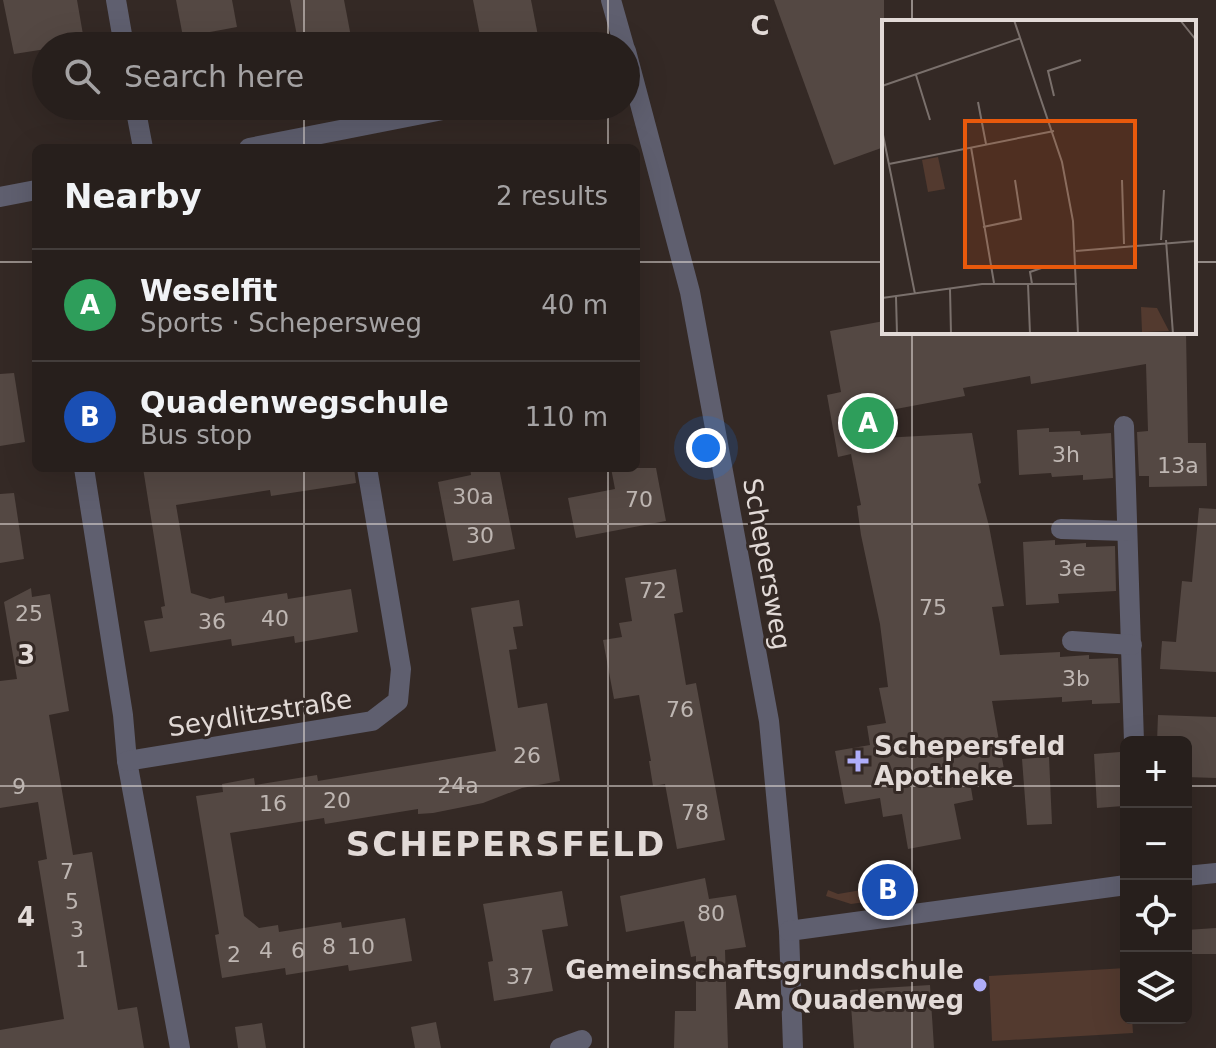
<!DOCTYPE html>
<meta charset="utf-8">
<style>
:root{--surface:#271f1c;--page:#332c29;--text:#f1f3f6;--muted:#a4a2a3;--line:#433d3b;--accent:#8bbbb9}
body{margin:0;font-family:"DejaVu Sans",sans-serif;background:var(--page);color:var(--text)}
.controls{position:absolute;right:24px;bottom:24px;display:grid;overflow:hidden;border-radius:12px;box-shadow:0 8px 32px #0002}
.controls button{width:72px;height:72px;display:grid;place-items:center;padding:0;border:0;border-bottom:2px solid var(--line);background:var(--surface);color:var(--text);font:40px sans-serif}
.you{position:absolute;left:706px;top:448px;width:28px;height:28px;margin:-20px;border:6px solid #fff;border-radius:50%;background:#1a73e8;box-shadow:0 0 0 12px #1a73e833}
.badge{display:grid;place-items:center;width:52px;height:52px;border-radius:50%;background:var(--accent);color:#fff;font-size:26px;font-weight:700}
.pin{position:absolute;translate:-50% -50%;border:4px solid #fff;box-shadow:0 2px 8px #0006}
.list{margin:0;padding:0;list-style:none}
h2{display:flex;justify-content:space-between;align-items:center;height:104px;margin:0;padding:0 32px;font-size:34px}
h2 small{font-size:26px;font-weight:400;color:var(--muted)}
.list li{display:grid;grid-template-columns:52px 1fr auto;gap:24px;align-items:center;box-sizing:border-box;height:112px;padding:0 32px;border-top:2px solid var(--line)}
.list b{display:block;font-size:30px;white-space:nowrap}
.list p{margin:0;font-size:26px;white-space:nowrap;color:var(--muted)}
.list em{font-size:26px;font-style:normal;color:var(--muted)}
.icon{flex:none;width:44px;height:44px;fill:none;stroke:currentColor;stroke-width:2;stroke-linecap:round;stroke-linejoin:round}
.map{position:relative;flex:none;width:1216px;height:1048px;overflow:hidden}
.search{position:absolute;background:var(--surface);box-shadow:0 8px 32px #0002;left:32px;top:32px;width:608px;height:88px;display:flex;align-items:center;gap:20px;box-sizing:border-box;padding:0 28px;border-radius:44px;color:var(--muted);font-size:30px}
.panel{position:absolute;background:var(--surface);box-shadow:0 8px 32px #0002;left:32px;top:144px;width:608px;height:328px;border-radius:12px}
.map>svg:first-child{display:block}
.green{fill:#533a2f}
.building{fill:#544843}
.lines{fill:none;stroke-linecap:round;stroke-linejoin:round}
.minor{stroke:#5f5f6f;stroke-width:20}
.grid{fill:none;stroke:#e2dad7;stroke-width:2;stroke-opacity:0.55}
.poi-dot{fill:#afaefa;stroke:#342925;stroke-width:3}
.labels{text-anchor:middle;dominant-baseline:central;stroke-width:6;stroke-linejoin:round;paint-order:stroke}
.number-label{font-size:22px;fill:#beb6b2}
.street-label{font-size:26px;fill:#e2dad7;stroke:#342925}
.poi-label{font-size:26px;font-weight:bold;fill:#e2dad7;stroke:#342925;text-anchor:start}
.district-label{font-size:34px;font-weight:bold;letter-spacing:2px;fill:#e2dad7;stroke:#342925}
.inset-road{fill:none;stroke:#7a706c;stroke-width:2}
.view{fill:#e8590c;fill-opacity:0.15;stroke:#e8590c;stroke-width:4}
.inset-edge{fill:none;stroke:#e2dad7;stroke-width:4}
.grid-label{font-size:26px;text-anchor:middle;font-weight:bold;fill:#e2dad7;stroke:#342925;stroke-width:6;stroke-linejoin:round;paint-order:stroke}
</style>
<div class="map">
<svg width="1216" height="1048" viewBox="0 0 1216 1048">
<rect width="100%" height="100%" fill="#342925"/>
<g class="green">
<polygon points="885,886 887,899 851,904 826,896 828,890 838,894"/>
<polygon points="1126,968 1126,1018 1132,1018 1133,1033 992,1041 989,976"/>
</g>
<g class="building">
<polygon points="3,0 77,0 85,46 46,46 46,49 14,54"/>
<polygon points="176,0 232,0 237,27 183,37"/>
<polygon points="290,0 344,0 352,42 331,46 299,46"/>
<polygon points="473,0 531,0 540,46 482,46"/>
<polygon points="774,0 884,0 884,147 834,165"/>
<polygon points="884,321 884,332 1186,332 1188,443 1206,443 1207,486 1149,487 1149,476 1139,476 1137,432 1148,431 1146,364 1031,384 1030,376 963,388 965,396 880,412 883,438 972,433 981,483 978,484 989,526 1004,606 992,607 1000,655 1060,652 1060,657 1089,655 1089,659 1118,658 1120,703 1092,704 1092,700 1062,702 1062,697 992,701 1005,775 970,782 973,800 954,804 961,839 908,849 902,814 883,817 880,798 845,804 835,751 870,745 867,726 886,723 879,688 888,687 880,624 861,535 857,506 861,505 851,454 838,457 827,395 841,392 830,331"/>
<polygon points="14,373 25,442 0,446 0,374"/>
<polygon points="1049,428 1049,432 1080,431 1081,435 1111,433 1113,478 1083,480 1083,475 1052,477 1051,473 1019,475 1017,430"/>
<polygon points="143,468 354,468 356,483 271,496 270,490 176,505 191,593 210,599 224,596 225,603 287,593 288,599 351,589 358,632 295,643 294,636 232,646 231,639 150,652 144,621 163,618 161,607 165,606"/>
<polygon points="470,468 499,468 515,549 453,561 438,482 471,475"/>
<polygon points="611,468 656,468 666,521 576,538 568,498 615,489"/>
<polygon points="14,493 24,559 0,563 0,494"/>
<polygon points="1199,508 1216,509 1216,672 1160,669 1162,641 1176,642 1182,581 1192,582"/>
<polygon points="1055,540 1055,545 1086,543 1086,547 1115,546 1116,591 1058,594 1059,603 1026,605 1023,542"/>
<polygon points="676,569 683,612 674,614 686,685 696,683 725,840 677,849 665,784 653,786 649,761 651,761 639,695 614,699 603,640 622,637 619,623 632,621 625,578"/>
<polygon points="31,588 32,597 50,594 69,711 49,715 73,855 92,852 118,1010 137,1007 144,1048 0,1048 0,1030 64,1019 38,861 47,859 38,802 0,808 0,681 17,679 4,602"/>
<polygon points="519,600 523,626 513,627 517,649 509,650 518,708 547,703 560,781 522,788 483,803 433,813 418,814 418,809 325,824 324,818 230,833 244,916 259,928 278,925 279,932 341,922 342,928 405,918 412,961 349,971 348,965 286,975 285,968 222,978 215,935 219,934 196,796 223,792 222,784 254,778 255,785 317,775 318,781 496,751 471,608"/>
<polygon points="1158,715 1216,717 1216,778 1186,777 1186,742 1157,742"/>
<polygon points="1120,752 1123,806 1097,808 1094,754"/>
<polygon points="1049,757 1052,824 1027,825 1022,759"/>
<polygon points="705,878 709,899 736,895 746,947 725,950 728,1048 674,1048 675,1011 696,1011 696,956 691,957 684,921 626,932 620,896"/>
<polygon points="562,891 568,926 542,930 553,991 494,1001 488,962 493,961 483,904"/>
<polygon points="1216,928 1216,954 1186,954 1186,930"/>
<polygon points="930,985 934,1048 854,1048 850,990"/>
<polygon points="436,1022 441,1048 415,1048 411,1027"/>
<polygon points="262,1023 266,1048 238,1048 235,1027"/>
</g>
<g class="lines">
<g class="minor">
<polyline points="116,0 124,46"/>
<polyline points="611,0 624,46"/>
<polyline points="626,51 690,292 769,721 789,931 793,1048"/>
<polyline points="135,106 143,148"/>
<polyline points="249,148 463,106"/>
<polyline points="0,197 36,190"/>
<polyline points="1124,426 1134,742"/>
<polyline points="84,468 123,715 127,761 180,1048"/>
<polyline points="1061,529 1127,531"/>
<polyline points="1072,641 1132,645"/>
<polyline points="127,761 372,721 398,701 401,669 367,468"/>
<polyline points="1186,876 1216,873"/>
<polyline points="789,931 1126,885"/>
<polyline points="560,1048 582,1040"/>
</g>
</g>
<path class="grid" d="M304,0V46M608,0V46M912,0V22M304,106V148M608,106V148M0,262H36M636,262H884M1194,262H1216M912,332V1048M304,468V1048M608,468V1048M0,524H1216M0,786H1126M1186,786H1216"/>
<g class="poi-dot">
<path d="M854 749h8v8h8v8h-8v8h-8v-8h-8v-8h8z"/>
<circle cx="980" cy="985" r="8"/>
</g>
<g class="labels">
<g class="number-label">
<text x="1066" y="454">3h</text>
<text x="1178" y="465">13a</text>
<text x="473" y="496">30a</text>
<text x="639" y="499">70</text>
<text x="480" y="535">30</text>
<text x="1072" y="568">3e</text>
<text x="653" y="590">72</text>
<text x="933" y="607">75</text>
<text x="29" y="613">25</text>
<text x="275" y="618">40</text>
<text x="212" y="621">36</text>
<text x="1076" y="678">3b</text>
<text x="680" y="709">76</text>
<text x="527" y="755">26</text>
<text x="458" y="785">24a</text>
<text x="19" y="786">9</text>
<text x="337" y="800">20</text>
<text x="273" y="803">16</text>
<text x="695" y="812">78</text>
<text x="67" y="871">7</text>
<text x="72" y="901">5</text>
<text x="711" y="913">80</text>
<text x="77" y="929">3</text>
<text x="329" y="946">8</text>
<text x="361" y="946">10</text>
<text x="266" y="950">4</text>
<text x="298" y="950">6</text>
<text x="234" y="954">2</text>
<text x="82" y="959">1</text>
<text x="520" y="976">37</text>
</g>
<g class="street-label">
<text transform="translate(767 564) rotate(80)">Schepersweg</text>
<text transform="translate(260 713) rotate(-9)">Seydlitzstraße</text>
</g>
<g class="poi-label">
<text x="874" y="746">Schepersfeld<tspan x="874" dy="30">Apotheke</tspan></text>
<text x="964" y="970" text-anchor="end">Gemeinschaftsgrundschule<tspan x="964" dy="30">Am Quadenweg</tspan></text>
</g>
<g class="district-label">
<text x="506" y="844">SCHEPERSFELD</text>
</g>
</g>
<g transform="translate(882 20)">
<rect width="314" height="314" fill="#342925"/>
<path d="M56,137L63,169L46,172L40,140ZM259,287L275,288L287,311L260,312Z" fill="#533a2f"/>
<path class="inset-road" d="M132,0L180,142L191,201L196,314M298,0L314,20M34,55L48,100M0,66L139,18M172,76L166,51L199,40M96,82L104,124M0,110L33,274M89,127L112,263M7,144L172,111M240,160L242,224M101,207L139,199L133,160M279,220L282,170M284,220L291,314M194,231L314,221M146,264L148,314M150,264L148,252L165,246M68,269L69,314M14,277L15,314M0,278L100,264H195"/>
<path class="view" d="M83,101H253V247H83Z"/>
<rect width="314" height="314" class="inset-edge"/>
</g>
<g class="grid-label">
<text x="760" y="35">C</text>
<text x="26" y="664">3</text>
<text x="26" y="926">4</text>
</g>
</svg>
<div class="controls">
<button>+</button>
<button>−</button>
<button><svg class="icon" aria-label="locate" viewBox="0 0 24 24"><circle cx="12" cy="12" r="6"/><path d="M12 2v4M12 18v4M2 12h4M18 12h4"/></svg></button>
<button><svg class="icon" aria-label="layers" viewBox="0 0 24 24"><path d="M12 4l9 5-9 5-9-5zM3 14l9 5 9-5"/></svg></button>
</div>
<div class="you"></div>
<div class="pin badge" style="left:868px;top:423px;background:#2e9e5b">A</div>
<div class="pin badge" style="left:888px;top:890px;background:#1a4fb4">B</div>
<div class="search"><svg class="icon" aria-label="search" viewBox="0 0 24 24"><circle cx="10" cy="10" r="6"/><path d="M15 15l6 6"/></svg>Search here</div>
<section class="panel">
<h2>Nearby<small>2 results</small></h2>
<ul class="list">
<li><span class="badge" style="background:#2e9e5b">A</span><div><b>Weselfit</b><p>Sports · Schepersweg</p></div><em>40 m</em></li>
<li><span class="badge" style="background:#1a4fb4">B</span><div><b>Quadenwegschule</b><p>Bus stop</p></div><em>110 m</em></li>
</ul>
</section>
</div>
